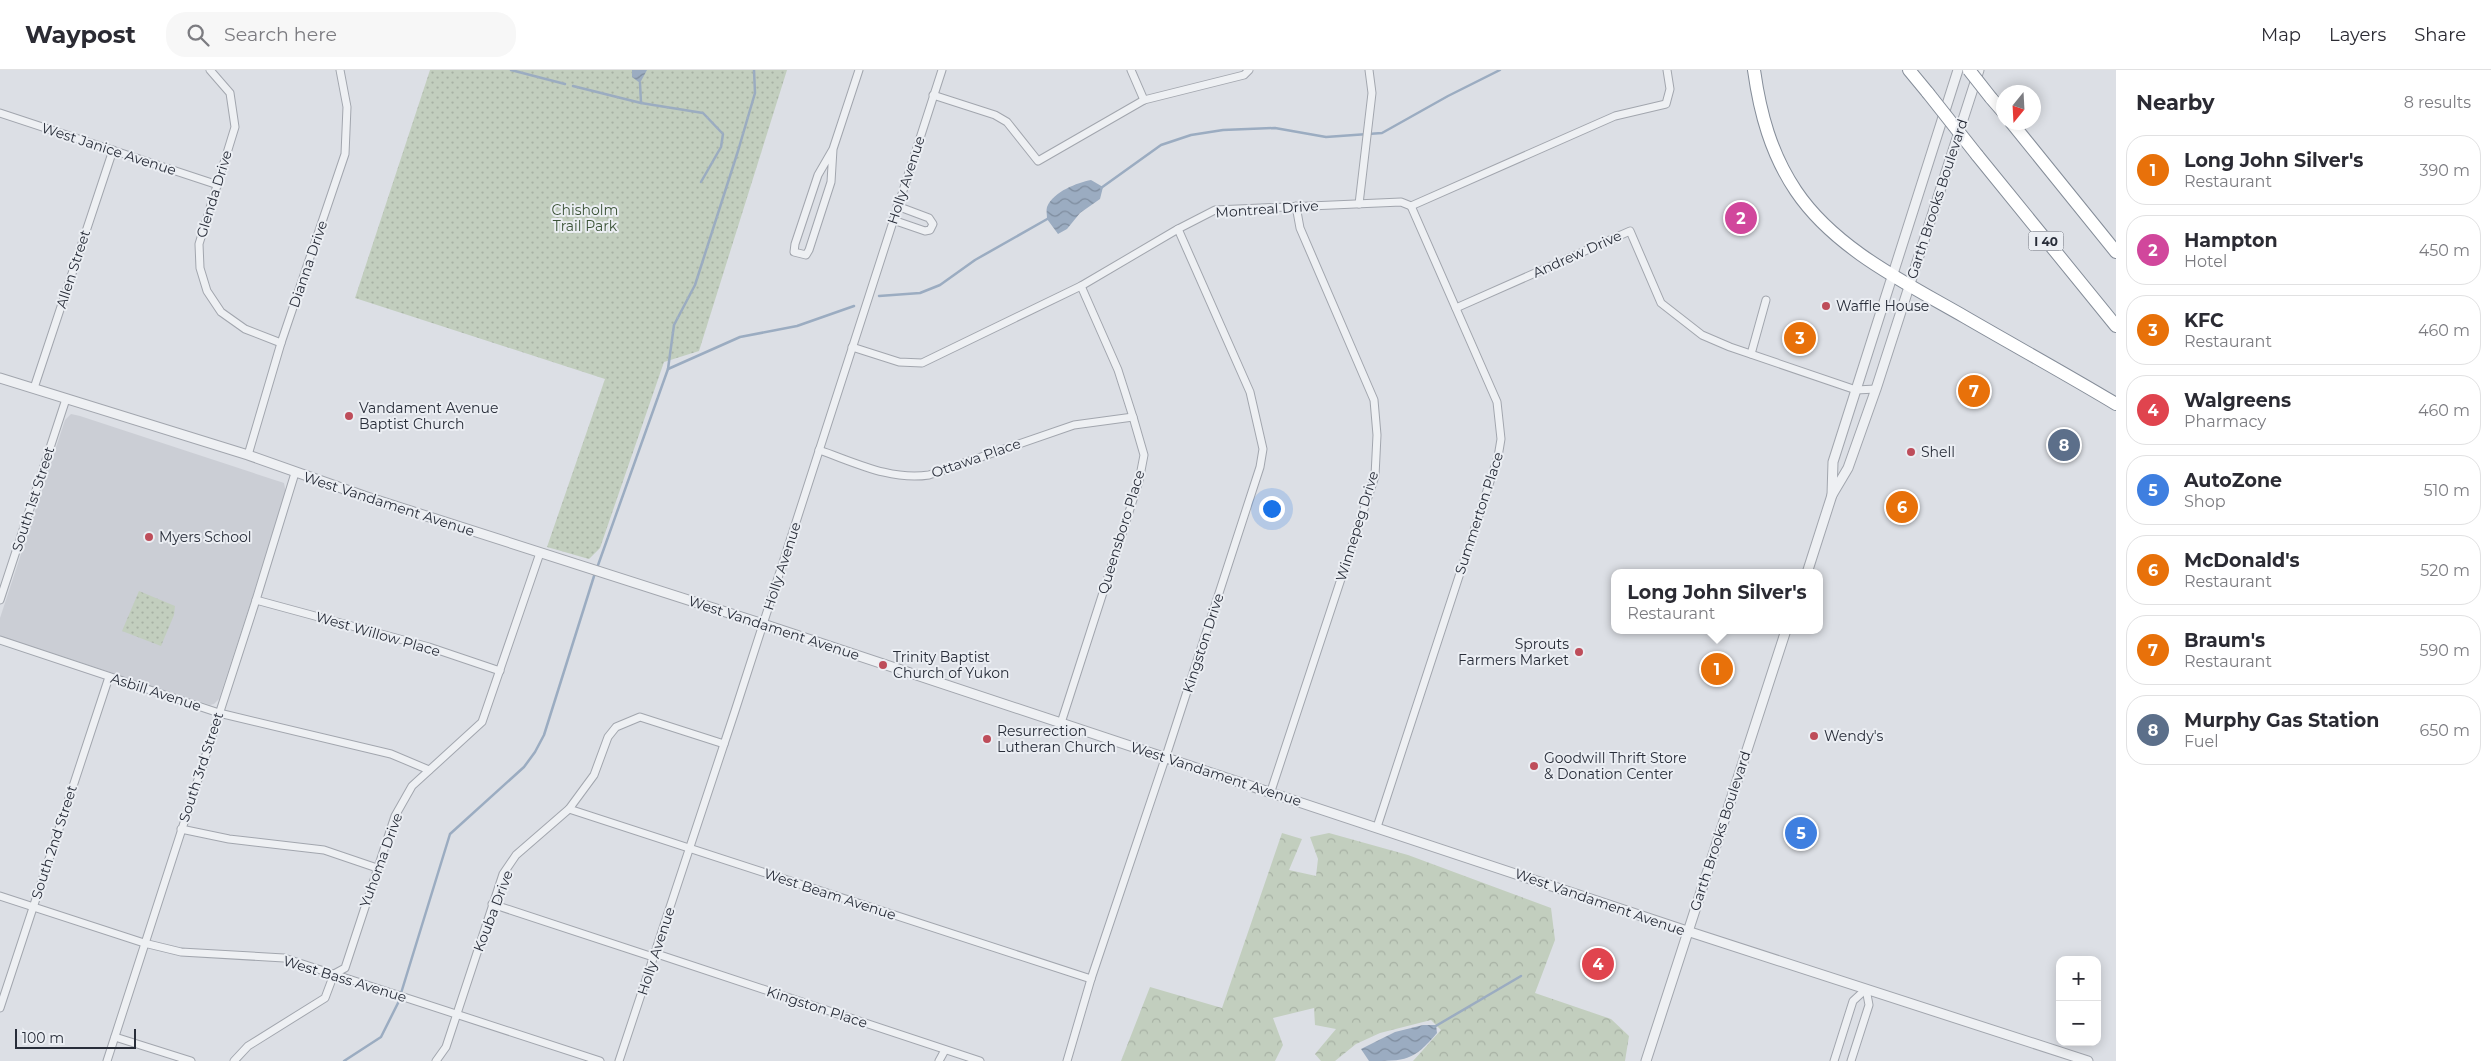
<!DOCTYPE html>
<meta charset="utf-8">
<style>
:root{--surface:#fff;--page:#f7f7f7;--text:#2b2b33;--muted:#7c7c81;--line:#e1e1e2;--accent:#b45309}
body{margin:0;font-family:Montserrat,sans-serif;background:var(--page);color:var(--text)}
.controls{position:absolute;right:15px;bottom:15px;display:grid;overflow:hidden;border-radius:10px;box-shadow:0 2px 12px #0003}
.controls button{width:45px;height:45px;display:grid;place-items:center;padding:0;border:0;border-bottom:1px solid var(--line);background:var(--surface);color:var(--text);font:25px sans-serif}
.compass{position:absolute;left:1996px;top:15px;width:45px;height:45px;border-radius:50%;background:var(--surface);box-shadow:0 2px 12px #0003;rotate:198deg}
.scale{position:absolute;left:15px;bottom:12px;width:121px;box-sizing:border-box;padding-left:5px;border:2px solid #282d39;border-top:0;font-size:14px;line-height:18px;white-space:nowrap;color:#282d39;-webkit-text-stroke:4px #ebeef3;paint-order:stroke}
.you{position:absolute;left:1271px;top:438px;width:18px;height:18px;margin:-12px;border:4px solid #fff;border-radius:50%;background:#1a73e8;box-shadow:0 0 0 8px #1a73e833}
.badge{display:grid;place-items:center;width:32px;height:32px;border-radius:50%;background:var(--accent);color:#fff;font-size:16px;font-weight:700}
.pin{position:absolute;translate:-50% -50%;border:2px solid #fff;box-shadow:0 1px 5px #0006}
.popup{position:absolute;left:1611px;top:499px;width:212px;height:65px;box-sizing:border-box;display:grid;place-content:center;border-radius:10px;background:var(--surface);filter:drop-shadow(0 1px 4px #0005);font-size:16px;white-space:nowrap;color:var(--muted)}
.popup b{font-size:19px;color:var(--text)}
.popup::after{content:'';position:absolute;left:50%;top:100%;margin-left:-10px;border:10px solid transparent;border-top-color:var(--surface)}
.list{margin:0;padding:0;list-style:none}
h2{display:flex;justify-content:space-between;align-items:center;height:65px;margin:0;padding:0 20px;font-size:21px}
h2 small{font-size:16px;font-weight:400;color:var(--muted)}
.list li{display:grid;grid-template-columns:32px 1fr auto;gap:15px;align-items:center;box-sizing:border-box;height:70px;margin:0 10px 10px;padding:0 10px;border:1px solid var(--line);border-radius:20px}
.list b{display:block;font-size:19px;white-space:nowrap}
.list p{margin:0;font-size:16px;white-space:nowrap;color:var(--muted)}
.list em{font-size:16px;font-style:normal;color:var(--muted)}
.icon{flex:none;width:28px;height:28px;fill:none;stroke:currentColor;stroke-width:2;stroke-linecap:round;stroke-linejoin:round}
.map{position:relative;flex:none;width:2116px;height:991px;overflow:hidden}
header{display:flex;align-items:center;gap:30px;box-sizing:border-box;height:70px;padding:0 25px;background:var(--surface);border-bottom:1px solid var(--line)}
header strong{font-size:24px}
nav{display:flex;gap:28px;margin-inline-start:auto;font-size:18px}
.search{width:350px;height:45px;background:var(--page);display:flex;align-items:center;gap:12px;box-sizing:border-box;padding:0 18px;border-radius:20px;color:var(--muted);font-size:19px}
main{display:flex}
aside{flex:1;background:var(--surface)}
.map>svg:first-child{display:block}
.built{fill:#cbced5}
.forest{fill:url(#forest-crowns)}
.park{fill:url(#park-dots)}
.water{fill:url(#water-waves)}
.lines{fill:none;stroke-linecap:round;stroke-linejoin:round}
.stream{stroke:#9bacc1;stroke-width:2.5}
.minor-casing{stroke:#a2a6ae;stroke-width:9}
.tertiary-casing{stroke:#a2a6ae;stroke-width:11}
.motorway-casing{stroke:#858d99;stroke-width:14}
.minor{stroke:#eef0f3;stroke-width:7}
.tertiary{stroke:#eef0f3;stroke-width:9}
.motorway{stroke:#fff;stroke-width:12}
.motorway-bridge-casing{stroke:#858d99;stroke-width:14;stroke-linecap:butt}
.motorway-bridge{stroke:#fff;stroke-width:12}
.poi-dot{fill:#be4d5a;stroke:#ebeef3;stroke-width:2}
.labels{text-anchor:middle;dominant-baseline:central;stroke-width:4;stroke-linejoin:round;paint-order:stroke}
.shield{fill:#ebeef3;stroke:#626771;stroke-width:1}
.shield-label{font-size:12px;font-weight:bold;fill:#282d39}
.street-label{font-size:14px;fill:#282d39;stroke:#ebeef3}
.park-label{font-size:14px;fill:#3b5337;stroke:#ebeef3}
.poi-label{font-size:14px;fill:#282d39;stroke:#ebeef3;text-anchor:start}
</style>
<header>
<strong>Waypost</strong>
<div class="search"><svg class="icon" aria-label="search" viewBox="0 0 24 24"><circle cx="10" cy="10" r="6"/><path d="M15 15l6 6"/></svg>Search here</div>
<nav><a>Map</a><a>Layers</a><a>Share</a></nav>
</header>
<main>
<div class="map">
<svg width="2116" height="991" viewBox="0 0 2116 991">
<defs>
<pattern id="forest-crowns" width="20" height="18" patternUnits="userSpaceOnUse" patternTransform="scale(1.25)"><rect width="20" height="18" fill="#c2cebe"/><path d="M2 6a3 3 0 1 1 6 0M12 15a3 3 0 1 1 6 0" fill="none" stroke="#a7b1a4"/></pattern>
<pattern id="park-dots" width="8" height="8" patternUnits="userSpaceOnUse" patternTransform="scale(1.25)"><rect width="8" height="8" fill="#c2cebe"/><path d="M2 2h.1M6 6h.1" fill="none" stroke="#a7b1a4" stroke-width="1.8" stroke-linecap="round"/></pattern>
<pattern id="water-waves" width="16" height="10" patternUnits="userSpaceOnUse" patternTransform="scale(1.25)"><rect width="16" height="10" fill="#9bacc1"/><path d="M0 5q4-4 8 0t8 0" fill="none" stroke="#7e8c9e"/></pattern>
</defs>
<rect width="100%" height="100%" fill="#dcdfe5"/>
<polygon class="built" points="71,344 80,346 284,413 286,424 219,629 214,634 210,635 0,566 0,548 65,350"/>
<polygon class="forest" points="1282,763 1302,769 1289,800 1316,806 1318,789 1310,767 1329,763 1408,785 1551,838 1555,870 1535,923 1611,949 1629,966 1625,991 1413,991 1441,960 1431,950 1380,963 1356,974 1335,991 1321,991 1315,984 1336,959 1315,955 1314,938 1273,948 1283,975 1275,991 1121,991 1150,917 1222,938"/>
<g class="park">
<polygon points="430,0 787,0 699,281 664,292 600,478 589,489 547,477 605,309 355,228"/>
<polygon points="139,521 175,536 174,545 161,576 122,561"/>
</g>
<g class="water">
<polygon points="632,0 647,0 640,13 632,7"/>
<path d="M1091,110L1103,117L1100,129L1080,143L1067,159L1058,164L1047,149C1047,145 1046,140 1047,137C1054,121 1077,113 1091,110Z"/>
<path d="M1423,955H1436L1437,963C1413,991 1406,991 1369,991L1361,979L1395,962Z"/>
</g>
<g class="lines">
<g class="stream">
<polyline points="511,0 565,14"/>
<polyline points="640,13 641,33"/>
<polyline points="573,16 641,33 703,43 723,64 721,77 701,112"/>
<polyline points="1101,118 1161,75 1191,65 1223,60 1275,58 1326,67 1382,63 1448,26 1500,0"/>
<polyline points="879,226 920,223 940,215 975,190 1049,148"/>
<polyline points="668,299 740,267 797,256 854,236"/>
<polyline points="597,498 668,299 674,255 695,215 738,81 755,23 754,0"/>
<polyline points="1434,957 1521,906"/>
<polyline points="344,991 381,967 398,933 450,764 524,697 535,682 544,665 595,503"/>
</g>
<defs>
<g id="minor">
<polyline points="210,0 230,23 235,57 199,174 200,198 207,221 221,242 245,259 281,273"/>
<polyline points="1131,0 1144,30"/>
<polyline points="933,25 995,45 1007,52 1038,91 1144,30 1244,5 1249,0"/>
<polyline points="0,43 218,115"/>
<polyline points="833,79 818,105 795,174 794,182 806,185 809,180 831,112 833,79 859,0"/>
<polyline points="1359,134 1372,23 1369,0"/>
<polyline points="893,150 925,161 930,160 933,154 929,148 897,136"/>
<polyline points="1456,238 1630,161 1661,233 1702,265 1730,277 1856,320 1876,319"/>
<polyline points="852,277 899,292 922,293 1081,216 1178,159 1215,140 1401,132 1411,136 1615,46 1666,34 1670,19 1667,0"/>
<polyline points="1751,284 1766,230"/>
<polyline points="34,318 113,80"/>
<path d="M819,380C854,392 891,411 929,405L1074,355L1133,347"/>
<polyline points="248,385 281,273 345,84 347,37 340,0"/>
<polyline points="0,530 66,329"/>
<polyline points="256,530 429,577 500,601"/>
<polyline points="0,570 219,643 391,684 429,700"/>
<polyline points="1061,653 1139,411 1144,385 1133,347 1118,300 1081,216"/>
<polyline points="1271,721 1375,406 1377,365 1374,330 1300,158 1296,136"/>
<polyline points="569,739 1091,909"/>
<polyline points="1377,757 1498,387 1501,369 1497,332 1411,136"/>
<polyline points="181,759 229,769 324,780 377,798"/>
<polyline points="0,826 144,873 181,882 284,888 600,991"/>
<polyline points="492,834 653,887"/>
<polyline points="654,883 980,991"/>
<polyline points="0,938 109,607"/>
<polyline points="115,967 191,991"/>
<polyline points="107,991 256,530 295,403"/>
<polyline points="234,991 248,976 325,928 334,904 345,898 395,746 412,716 482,652 540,483"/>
<polyline points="436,991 446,977 503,804 516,785 569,739 594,705 608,667 616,657 640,647 724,674"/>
<polyline points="619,991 735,641 942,0"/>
<polyline points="939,991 945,980"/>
<polyline points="1067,991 1091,909 1168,680 1260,397 1263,379 1250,322 1178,159"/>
<polyline points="1834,991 1853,931 1866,919"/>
<polyline points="1851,991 1869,935 1866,919"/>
</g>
<g id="tertiary">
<polyline points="0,308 248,385 364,426 763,554 1687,861 2088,991"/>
<polyline points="1832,425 1833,392 1958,0"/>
<polyline points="1807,503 1832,425 1848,398 1876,319 1979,0"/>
<polyline points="1646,991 1786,560"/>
</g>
<g id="motorway">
<path d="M1754,0C1760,43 1771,84 1796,121C1835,179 1906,213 1965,247C2015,276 2066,304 2116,334"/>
<polyline points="1909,0 1928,23"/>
<polyline points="1991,28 2004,43"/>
<polyline points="2011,52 2116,182"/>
<polyline points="1977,85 2116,256"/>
</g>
</defs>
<use href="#minor" class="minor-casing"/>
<use href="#tertiary" class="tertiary-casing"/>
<use href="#motorway" class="motorway-casing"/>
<use href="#minor" class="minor"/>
<use href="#tertiary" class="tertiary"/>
<use href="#motorway" class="motorway"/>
<defs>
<g id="motorway-bridge">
<polyline points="1969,0 1991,28"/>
<polyline points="1928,23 1977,85"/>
</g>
</defs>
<use href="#motorway-bridge" class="motorway-bridge-casing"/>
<use href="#motorway-bridge" class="motorway-bridge"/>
</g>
<g class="poi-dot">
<circle cx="1826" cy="236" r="5"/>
<circle cx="349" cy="346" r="5"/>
<circle cx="1911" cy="382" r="5"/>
<circle cx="149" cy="467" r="5"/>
<circle cx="1579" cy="582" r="5"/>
<circle cx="883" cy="595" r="5"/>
<circle cx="1814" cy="666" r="5"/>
<circle cx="987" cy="669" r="5"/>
<circle cx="1534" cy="696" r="5"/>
</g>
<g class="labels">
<rect class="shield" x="2028.5" y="161.5" width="35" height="19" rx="4"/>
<g class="shield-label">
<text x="2046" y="171">I 40</text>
</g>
<g class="street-label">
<text transform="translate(109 79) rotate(18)">West Janice Avenue</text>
<text transform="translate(906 110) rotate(-72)">Holly Avenue</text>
<text transform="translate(214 124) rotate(-73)">Glenda Drive</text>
<text transform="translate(1937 129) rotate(-72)">Garth Brooks Boulevard</text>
<text transform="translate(1267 139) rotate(-4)">Montreal Drive</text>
<text transform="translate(1577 184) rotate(-24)">Andrew Drive</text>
<text transform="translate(308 194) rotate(-71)">Dianna Drive</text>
<text transform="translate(73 199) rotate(-72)">Allen Street</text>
<text transform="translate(976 388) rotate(-19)">Ottawa Place</text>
<text transform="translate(33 429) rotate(-72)">South 1st Street</text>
<text transform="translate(389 434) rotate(18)">West Vandament Avenue</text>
<text transform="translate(1479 443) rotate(-72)">Summerton Place</text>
<text transform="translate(1357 456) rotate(-73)">Winnepeg Drive</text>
<text transform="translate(1121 462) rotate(-73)">Queensboro Place</text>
<text transform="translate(782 496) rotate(-72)">Holly Avenue</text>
<text transform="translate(774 558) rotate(18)">West Vandament Avenue</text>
<text transform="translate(378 564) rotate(16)">West Willow Place</text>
<text transform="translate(1203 573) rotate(-72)">Kingston Drive</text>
<text transform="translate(156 622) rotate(18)">Asbill Avenue</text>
<text transform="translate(201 697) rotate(-72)">South 3rd Street</text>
<text transform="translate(1216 704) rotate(18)">West Vandament Avenue</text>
<text transform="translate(1720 761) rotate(-72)">Garth Brooks Boulevard</text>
<text transform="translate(54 772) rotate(-72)">South 2nd Street</text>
<text transform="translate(381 790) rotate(-70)">Yuhoma Drive</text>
<text transform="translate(830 824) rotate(18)">West Beam Avenue</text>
<text transform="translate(1600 832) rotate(19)">West Vandament Avenue</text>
<text transform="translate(493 841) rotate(-69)">Kouba Drive</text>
<text transform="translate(656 881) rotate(-72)">Holly Avenue</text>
<text transform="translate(345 909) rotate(17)">West Bass Avenue</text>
<text transform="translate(817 937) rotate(18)">Kingston Place</text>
</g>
<g class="park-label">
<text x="585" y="140">Chisholm<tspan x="585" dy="16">Trail Park</tspan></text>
</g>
<g class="poi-label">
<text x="1836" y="236">Waffle House</text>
<text x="359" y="338">Vandament Avenue<tspan x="359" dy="16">Baptist Church</tspan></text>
<text x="1921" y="382">Shell</text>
<text x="159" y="467">Myers School</text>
<text x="1569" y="574" text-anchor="end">Sprouts<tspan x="1569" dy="16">Farmers Market</tspan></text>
<text x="893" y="587">Trinity Baptist<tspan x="893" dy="16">Church of Yukon</tspan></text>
<text x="997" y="661">Resurrection<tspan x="997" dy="16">Lutheran Church</tspan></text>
<text x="1824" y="666">Wendy's</text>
<text x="1544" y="688">Goodwill Thrift Store<tspan x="1544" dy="16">&amp; Donation Center</tspan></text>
</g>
</g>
</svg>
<div class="controls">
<button>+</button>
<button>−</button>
</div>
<svg class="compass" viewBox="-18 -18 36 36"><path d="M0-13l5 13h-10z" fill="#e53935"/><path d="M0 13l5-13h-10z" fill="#7c7c81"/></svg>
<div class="scale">100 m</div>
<div class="you"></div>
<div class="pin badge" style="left:1717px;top:599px;background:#e8710a">1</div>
<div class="popup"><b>Long John Silver's</b>Restaurant</div>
<div class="pin badge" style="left:1741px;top:148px;background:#d1479c">2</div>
<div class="pin badge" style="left:1800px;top:268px;background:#e8710a">3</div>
<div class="pin badge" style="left:1598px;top:894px;background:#e0444e">4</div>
<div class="pin badge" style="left:1801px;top:763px;background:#3f7fe0">5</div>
<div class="pin badge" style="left:1902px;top:437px;background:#e8710a">6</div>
<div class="pin badge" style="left:1974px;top:321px;background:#e8710a">7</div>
<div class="pin badge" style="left:2064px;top:375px;background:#5c6f8a">8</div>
</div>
<aside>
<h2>Nearby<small>8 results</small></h2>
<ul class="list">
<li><span class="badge" style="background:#e8710a">1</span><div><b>Long John Silver's</b><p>Restaurant</p></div><em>390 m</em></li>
<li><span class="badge" style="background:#d1479c">2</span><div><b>Hampton</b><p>Hotel</p></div><em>450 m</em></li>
<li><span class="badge" style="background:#e8710a">3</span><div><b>KFC</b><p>Restaurant</p></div><em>460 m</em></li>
<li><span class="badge" style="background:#e0444e">4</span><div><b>Walgreens</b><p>Pharmacy</p></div><em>460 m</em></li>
<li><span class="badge" style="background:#3f7fe0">5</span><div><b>AutoZone</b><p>Shop</p></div><em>510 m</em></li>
<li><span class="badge" style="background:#e8710a">6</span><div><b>McDonald's</b><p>Restaurant</p></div><em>520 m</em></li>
<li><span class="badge" style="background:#e8710a">7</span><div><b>Braum's</b><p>Restaurant</p></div><em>590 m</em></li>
<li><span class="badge" style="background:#5c6f8a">8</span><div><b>Murphy Gas Station</b><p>Fuel</p></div><em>650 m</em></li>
</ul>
</aside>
</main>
